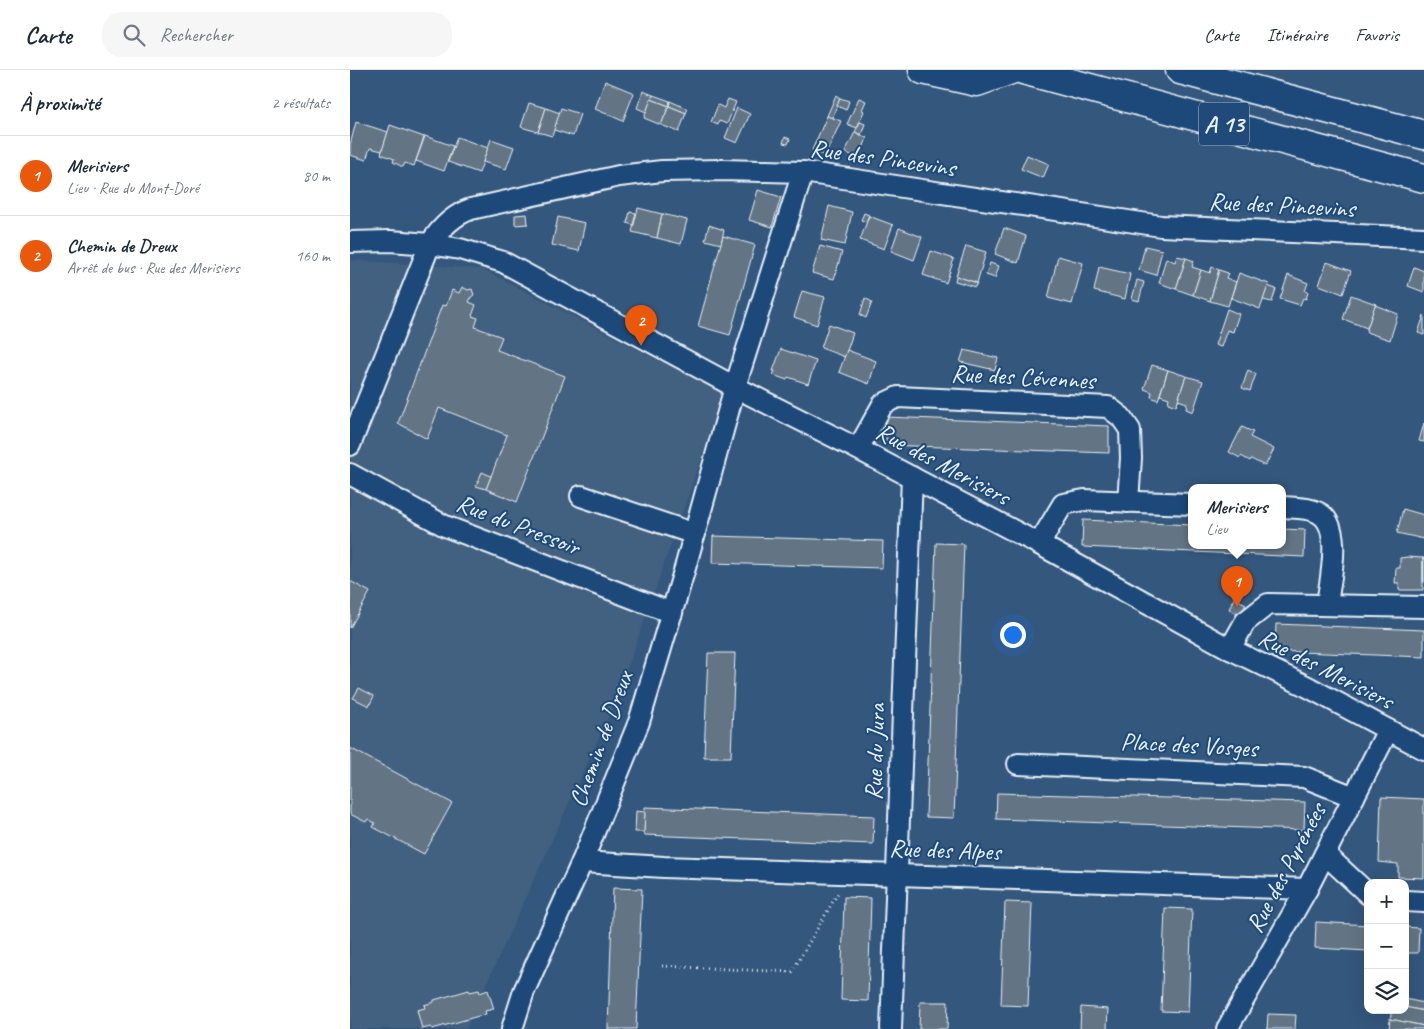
<!DOCTYPE html>
<html lang="fr">
<meta charset="utf-8">
<style>
:root{--surface:#fff;--page:#f6f6f7;--text:#1f2937;--muted:#747a83;--line:#e0e1e3;--accent:#ea580c}
body{margin:0;font-family:Caveat,sans-serif;background:var(--page);color:var(--text)}
.controls{position:absolute;right:15px;bottom:15px;display:grid;overflow:hidden;border-radius:10px;box-shadow:0 5px 20px #0002}
.controls button{width:45px;height:45px;display:grid;place-items:center;padding:0;border:0;border-bottom:1px solid var(--line);background:var(--surface);color:var(--text);font:25px sans-serif}
.you{position:absolute;left:662px;top:564px;width:18px;height:18px;margin:-12px;border:4px solid #fff;border-radius:50%;background:#1a73e8;box-shadow:0 0 0 8px #1a73e833}
.badge{display:grid;place-items:center;width:32px;height:32px;border-radius:50%;background:var(--accent);color:#fff;font-size:16px;font-weight:700}
.pin{position:absolute;translate:-50% -41px;filter:drop-shadow(0 1px 2px #0008)}
.pin::after{content:'';position:absolute;top:26px;width:18px;height:15px;background:inherit;clip-path:polygon(0 0,100% 0,50% 100%)}
.popup{position:absolute;left:838px;top:414px;width:98px;height:65px;box-sizing:border-box;display:grid;place-content:center;border-radius:10px;background:var(--surface);filter:drop-shadow(0 1px 4px #0005);font-size:16px;white-space:nowrap;color:var(--muted)}
.popup b{font-size:19px;color:var(--text)}
.popup::after{content:'';position:absolute;left:50%;top:100%;margin-left:-10px;border:10px solid transparent;border-top-color:var(--surface)}
.list{margin:0;padding:0;list-style:none}
h2{display:flex;justify-content:space-between;align-items:center;height:65px;margin:0;padding:0 20px;font-size:21px}
h2 small{font-size:16px;font-weight:400;color:var(--muted)}
.list li{display:grid;grid-template-columns:32px 1fr auto;gap:15px;align-items:center;box-sizing:border-box;height:80px;padding:0 20px;border-top:1px solid var(--line)}
.list b{display:block;font-size:19px;white-space:nowrap}
.list p{margin:0;font-size:16px;white-space:nowrap;color:var(--muted)}
.list em{font-size:16px;font-style:normal;color:var(--muted)}
.icon{flex:none;width:28px;height:28px;fill:none;stroke:currentColor;stroke-width:2;stroke-linecap:round;stroke-linejoin:round}
.map{position:relative;flex:none;width:1074px;height:959px;overflow:hidden}
header{display:flex;align-items:center;gap:30px;box-sizing:border-box;height:70px;padding:0 25px;background:var(--surface);border-bottom:1px solid var(--line)}
header strong{font-size:24px}
nav{display:flex;gap:28px;margin-inline-start:auto;font-size:18px}
.search{width:350px;height:45px;background:var(--page);display:flex;align-items:center;gap:12px;box-sizing:border-box;padding:0 18px;border-radius:20px;color:var(--muted);font-size:19px}
main{display:flex}
aside{flex:1;background:var(--surface)}
.map>svg:first-child{display:block}
.built{fill:#42607f}
.building{fill:#647584;stroke:#e8f1f8}
.lines{fill:none;stroke-linecap:round;stroke-linejoin:round}
.minor-casing{stroke:#e8f1f8;stroke-width:24}
.highway-casing{stroke:#e8f1f8;stroke-width:31}
.path{stroke:#e8f1f8;stroke-width:3;stroke-dasharray:1 4;stroke-linecap:butt}
.minor{stroke:#1f4a7a;stroke-width:20}
.highway{stroke:#1f4a7a;stroke-width:28}
.labels{text-anchor:middle;dominant-baseline:central;stroke-width:4;stroke-linejoin:round;paint-order:stroke}
.shield{fill:#1f4a7a;stroke:#acbfd2;stroke-width:1}
.shield-label{font-size:24px;font-weight:bold;fill:#e8f1f8}
.street-label{font-size:25px;fill:#e8f1f8;stroke:#1f4a7a}
</style>
<header>
<strong>Carte</strong>
<div class="search"><svg class="icon" aria-label="search" viewBox="0 0 24 24"><circle cx="10" cy="10" r="6"/><path d="M15 15l6 6"/></svg>Rechercher</div>
<nav><a>Carte</a><a>Itinéraire</a><a>Favoris</a></nav>
</header>
<main>
<aside>
<h2>À proximité<small>2 résultats</small></h2>
<ul class="list">
<li><span class="badge">1</span><div><b>Merisiers</b><p>Lieu · Rue du Mont-Doré</p></div><em>80 m</em></li>
<li><span class="badge">2</span><div><b>Chemin de Dreux</b><p>Arrêt de bus · Rue des Merisiers</p></div><em>160 m</em></li>
</ul>
</aside>
<div class="map">
<svg width="1074" height="959" viewBox="0 0 1074 959">
<rect width="100%" height="100%" fill="#34577d"/>
<filter id="ink" filterUnits="userSpaceOnUse"><feTurbulence type="fractalNoise" baseFrequency=".02" numOctaves="2"/><feDisplacementMap in="SourceGraphic" scale="10" xChannelSelector="R" yChannelSelector="G"/><feConvolveMatrix kernelMatrix="1 2 1 2 8 2 1 2 1" color-interpolation-filters="sRGB"/></filter>
<g filter="url(#ink)">
<polygon class="built" points="0,190 132,199 374,324 267,628 116,959 0,959"/>
<g class="building">
<polygon points="255,11 284,23 273,51 245,39"/>
<polygon points="293,21 303,25 296,42 287,38"/>
<polygon points="303,25 320,31 319,36 301,29"/>
<polygon points="486,25 490,28 482,48 477,46"/>
<polygon points="490,28 499,31 496,40 487,36"/>
<polygon points="509,28 516,31 512,40 514,41 507,58 497,54"/>
<polygon points="301,29 319,36 311,55 294,48"/>
<polygon points="378,29 386,32 377,54 369,51 368,55 361,52 368,35 374,38"/>
<polygon points="320,31 338,39 336,43 319,36"/>
<polygon points="179,33 196,38 188,62 171,57"/>
<polygon points="319,36 336,43 329,62 311,55"/>
<polygon points="196,38 210,43 202,66 188,62"/>
<polygon points="211,38 230,44 223,66 204,60"/>
<polygon points="387,38 400,44 387,73 375,68"/>
<polygon points="477,46 491,51 475,86 462,80"/>
<polygon points="6,52 38,62 32,81 20,78 16,90 0,85 0,75"/>
<polygon points="510,52 515,54 511,65 505,62"/>
<polygon points="40,55 74,67 64,96 55,93 53,97 43,92 44,89 31,84"/>
<polygon points="505,62 517,68 509,89 495,82"/>
<polygon points="75,66 103,76 94,101 66,91"/>
<polygon points="107,67 138,78 129,103 98,92"/>
<polygon points="435,67 440,69 438,74 433,73"/>
<polygon points="141,69 164,77 156,99 133,92"/>
<polygon points="677,85 699,94 693,108 671,99"/>
<polygon points="408,120 431,127 422,157 399,150"/>
<polygon points="479,136 502,142 495,175 471,170"/>
<polygon points="288,138 312,144 307,168 282,162"/>
<polygon points="280,142 286,143 283,155 277,153"/>
<polygon points="514,143 519,145 516,152 511,150"/>
<polygon points="177,144 178,154 165,155 165,145"/>
<polygon points="312,144 337,150 331,174 307,168"/>
<polygon points="519,146 543,155 534,179 510,170"/>
<polygon points="208,147 235,153 229,181 202,175"/>
<polygon points="359,155 374,160 371,174 355,170"/>
<polygon points="549,158 572,167 564,190 541,181"/>
<polygon points="654,158 676,166 668,193 645,184"/>
<polygon points="373,166 405,175 380,265 348,256"/>
<polygon points="470,176 492,182 484,209 462,203"/>
<polygon points="616,176 636,182 627,213 606,206"/>
<polygon points="795,176 812,180 806,205 789,200"/>
<polygon points="581,181 604,189 596,213 573,205"/>
<polygon points="708,186 733,193 722,234 698,228"/>
<polygon points="827,186 836,188 826,219 809,213 816,188 825,192"/>
<polygon points="836,188 844,191 842,197 851,200 843,225 826,219"/>
<polygon points="977,192 1001,201 993,224 969,215"/>
<polygon points="640,193 649,196 645,208 636,205"/>
<polygon points="749,197 780,204 775,229 744,221"/>
<polygon points="862,197 869,200 860,231 843,225 851,200 860,203"/>
<polygon points="1064,197 1074,201 1074,222 1058,216"/>
<polygon points="869,200 878,203 876,208 886,212 878,236 860,231"/>
<polygon points="889,203 919,214 910,239 881,228"/>
<polygon points="938,205 958,213 955,221 958,222 956,229 953,228 950,235 930,229"/>
<polygon points="606,206 627,213 625,217 605,211"/>
<polygon points="787,210 794,212 789,231 782,229"/>
<polygon points="918,216 926,219 922,232 913,230"/>
<polygon points="112,217 118,220 122,219 124,225 121,227 119,232 126,235 122,246 128,248 125,257 152,267 147,280 215,306 167,432 136,419 157,365 89,338 77,369 48,353 92,235 96,236 102,220 109,223"/>
<polygon points="452,221 475,227 467,255 444,247"/>
<polygon points="1001,225 1026,234 1017,258 993,249"/>
<polygon points="515,228 522,232 516,248 510,245"/>
<polygon points="1025,235 1048,244 1040,270 1016,262"/>
<polygon points="877,239 889,244 883,262 877,260 871,277 865,275"/>
<polygon points="1074,245 1074,265 1068,263"/>
<polygon points="479,254 503,263 495,287 471,278"/>
<polygon points="431,279 466,291 458,314 438,307 437,310 423,305 425,301 423,301"/>
<polygon points="497,280 526,291 519,314 489,302"/>
<polygon points="614,280 648,288 645,300 610,292"/>
<polygon points="802,295 818,300 808,330 801,327 802,322 794,319"/>
<polygon points="818,300 836,306 826,336 818,333 819,328 810,325"/>
<polygon points="898,300 906,304 900,321 892,318"/>
<polygon points="836,306 853,311 843,342 836,339 837,333 828,330"/>
<polygon points="536,347 759,356 759,383 536,375"/>
<polygon points="1074,353 1074,372 1069,371"/>
<polygon points="892,357 903,362 900,367 924,379 915,396 901,389 900,391 891,386 890,388 879,382"/>
<polygon points="132,402 141,406 136,419 126,416"/>
<polygon points="1053,439 1074,445 1074,469 1047,463"/>
<polygon points="733,450 842,455 842,476 932,476 932,459 955,460 954,487 732,477"/>
<polygon points="363,466 533,471 532,498 362,493"/>
<polygon points="586,473 614,474 604,748 576,747"/>
<polygon points="1057,487 1073,488 1073,520 1049,520 1049,513 1045,513 1046,498 1050,498 1050,488"/>
<rect x="1073" y="488" width="1" height="24"/>
<polygon points="0,511 20,522 0,558"/>
<polygon points="884,528 896,534 890,546 879,539"/>
<polygon points="926,554 1074,560 1074,587 925,581"/>
<polygon points="358,583 385,583 381,687 354,687"/>
<polygon points="9,618 24,626 19,636 3,628"/>
<polygon points="0,678 102,733 74,784 23,757 25,753 18,749 16,752 0,744"/>
<polygon points="647,723 955,732 954,760 646,749"/>
<polygon points="1031,727 1074,729 1074,808 1048,807 1048,794 1029,792"/>
<polygon points="295,737 524,746 523,774 294,765"/>
<polygon points="286,741 295,742 294,762 285,762"/>
<polygon points="263,818 292,819 286,959 258,959"/>
<polygon points="494,827 521,828 518,931 491,930"/>
<polygon points="655,832 682,833 678,936 651,935"/>
<polygon points="815,838 842,839 838,942 811,941"/>
<polygon points="966,852 1018,855 1018,881 965,878"/>
<polygon points="1055,857 1069,858 1068,883 1055,883"/>
<polygon points="119,920 120,922 129,920 130,923 138,920 144,939 135,941 136,944 82,959 81,957 72,959 67,940 75,938 74,935 84,932 84,930"/>
<polygon points="1055,929 1074,933 1074,941 1055,937"/>
<polygon points="570,932 598,932 597,959 569,959"/>
<polygon points="731,937 758,939 757,959 730,959"/>
<polygon points="1055,937 1074,941 1074,956 1040,949 1042,940 1055,940"/>
<polygon points="918,944 946,945 945,959 917,959"/>
<polygon points="1040,949 1074,956 1074,959 1039,959"/>
</g>
<g class="lines">
<defs>
<g id="minor">
<polyline points="0,172 40,171 80,174 110,179 153,192 385,317 508,379 689,474 880,579 958,617 1074,679"/>
<path d="M0,375L80,174C90,159 103,145 121,139L269,106L312,101L372,100L453,102L811,156L1074,168"/>
<polyline points="508,379 533,334 548,327 758,337 771,347 780,360 781,388 778,432"/>
<polyline points="0,404 95,456 322,543"/>
<polyline points="231,426 345,464"/>
<path d="M932,437C943,438 957,437 967,442C994,454 980,510 977,534"/>
<polyline points="689,474 713,434 734,430 842,434"/>
<polyline points="880,579 895,552 918,534 1074,537"/>
<polyline points="668,694 954,707 1004,727"/>
<polyline points="975,784 1018,824"/>
<polyline points="232,792 314,797 957,819"/>
<polyline points="1055,831 1074,832"/>
<polyline points="162,959 174,921 232,792 289,652 335,498 385,317 453,102"/>
<polyline points="541,959 562,407"/>
<polyline points="877,959 957,819 1038,660"/>
</g>
<g id="highway">
<polyline points="573,0 627,12 661,0"/>
<polyline points="673,0 1074,108"/>
<polyline points="830,0 1074,65"/>
</g>
</defs>
<use href="#minor" class="minor-casing"/>
<use href="#highway" class="highway-casing"/>
<polyline class="path" points="312,896 442,902 488,823"/>
<use href="#minor" class="minor"/>
<use href="#highway" class="highway"/>
</g>
</g>
<g class="labels">
<rect class="shield" x="849" y="32.5" width="50" height="43" rx="4"/>
<g class="shield-label">
<text x="874" y="54">A 13</text>
</g>
<g class="street-label">
<text transform="translate(533 88) rotate(8)">Rue des Pincevins</text>
<text transform="translate(932 135) rotate(3)">Rue des Pincevins</text>
<text transform="translate(673 307) rotate(3)">Rue des Cévennes</text>
<text transform="translate(593 394) rotate(28)">Rue des Merisiers</text>
<text transform="translate(168 455) rotate(21)">Rue du Pressoir</text>
<text transform="translate(976 599) rotate(27)">Rue des Merisiers</text>
<text transform="translate(251 669) rotate(-70)">Chemin de Dreux</text>
<text transform="translate(839 675) rotate(3)">Place des Vosges</text>
<text transform="translate(525 682) rotate(-88)">Rue du Jura</text>
<text transform="translate(595 780) rotate(2)">Rue des Alpes</text>
<text transform="translate(936 798) rotate(-62)">Rue des Pyrénées</text>
</g>
</g>
</svg>
<div class="controls">
<button>+</button>
<button>−</button>
<button><svg class="icon" aria-label="layers" viewBox="0 0 24 24"><path d="M12 4l9 5-9 5-9-5zM3 14l9 5 9-5"/></svg></button>
</div>
<div class="you"></div>
<div class="pin badge" style="left:887px;top:537px">1</div>
<div class="popup"><b>Merisiers</b>Lieu</div>
<div class="pin badge" style="left:291px;top:276px">2</div>
</div>
</main>
